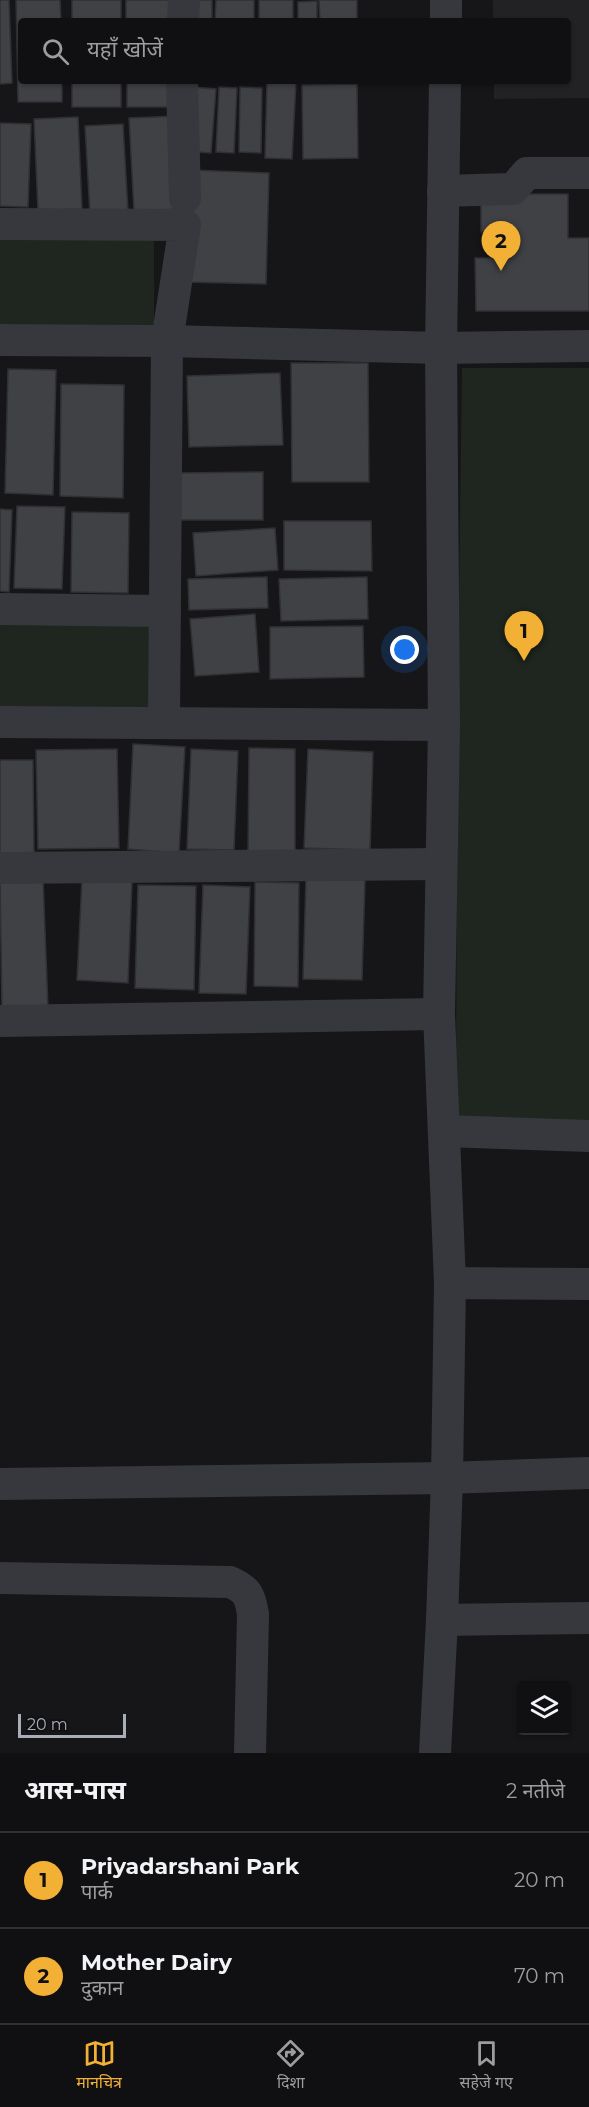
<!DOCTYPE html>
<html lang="hi">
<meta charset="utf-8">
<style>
:root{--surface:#101012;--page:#1e1e20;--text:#f1f3f6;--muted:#9c9d9f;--line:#303032;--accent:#f2b134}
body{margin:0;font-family:Montserrat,"Noto Sans Devanagari",sans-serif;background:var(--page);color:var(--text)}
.controls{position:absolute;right:18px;bottom:18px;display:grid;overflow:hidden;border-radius:6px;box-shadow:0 2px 4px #0004}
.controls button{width:54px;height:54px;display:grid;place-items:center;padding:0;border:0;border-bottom:2px solid var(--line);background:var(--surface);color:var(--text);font:30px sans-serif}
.scale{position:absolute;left:18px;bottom:15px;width:108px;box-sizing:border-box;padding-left:6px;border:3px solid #a8adb8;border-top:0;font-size:16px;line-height:21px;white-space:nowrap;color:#a8adb8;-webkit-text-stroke:4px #111113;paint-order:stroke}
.you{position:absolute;left:405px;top:650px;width:21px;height:21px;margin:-15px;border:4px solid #fff;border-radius:50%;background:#1a73e8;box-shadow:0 0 0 9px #1a73e833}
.badge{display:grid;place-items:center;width:39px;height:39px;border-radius:50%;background:var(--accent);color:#111;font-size:20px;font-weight:700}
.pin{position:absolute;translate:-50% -50px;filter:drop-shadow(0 2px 3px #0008)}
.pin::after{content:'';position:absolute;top:32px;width:21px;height:18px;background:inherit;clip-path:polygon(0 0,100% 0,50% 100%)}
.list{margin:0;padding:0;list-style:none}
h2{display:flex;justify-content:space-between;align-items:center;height:78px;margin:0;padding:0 24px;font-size:26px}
h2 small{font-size:20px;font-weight:400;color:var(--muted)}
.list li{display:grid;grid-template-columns:39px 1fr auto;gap:18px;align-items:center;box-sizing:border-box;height:96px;padding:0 24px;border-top:2px solid var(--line)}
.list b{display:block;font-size:22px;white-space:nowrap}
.list p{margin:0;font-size:20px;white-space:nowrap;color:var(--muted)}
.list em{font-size:20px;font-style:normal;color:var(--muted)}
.icon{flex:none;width:33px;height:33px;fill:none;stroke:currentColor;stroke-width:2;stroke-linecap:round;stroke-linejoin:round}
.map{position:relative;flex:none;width:589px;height:1753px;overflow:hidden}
.search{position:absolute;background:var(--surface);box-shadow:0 2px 4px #0004;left:18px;right:18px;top:18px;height:66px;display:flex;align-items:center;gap:15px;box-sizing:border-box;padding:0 21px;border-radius:6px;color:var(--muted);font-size:22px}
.sheet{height:270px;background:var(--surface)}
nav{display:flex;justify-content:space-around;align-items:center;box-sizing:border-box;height:84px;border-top:2px solid var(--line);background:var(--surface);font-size:16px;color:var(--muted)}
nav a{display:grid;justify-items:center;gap:3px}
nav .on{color:var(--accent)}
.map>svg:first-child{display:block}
.built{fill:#222225}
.green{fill:#1e261f}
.building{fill:#404145;stroke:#303034;stroke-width:1.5}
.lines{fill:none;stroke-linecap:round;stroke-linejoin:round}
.minor{stroke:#37383d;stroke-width:32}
</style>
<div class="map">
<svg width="589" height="1753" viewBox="0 0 589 1753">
<rect width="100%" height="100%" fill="#161618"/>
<polygon class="built" points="493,0 589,0 589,98 494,99 494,81 568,81 568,21 493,21"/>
<g class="green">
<polygon points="0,237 154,238 154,325 0,324"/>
<polygon points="462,368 589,368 589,1124 456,1116 457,757"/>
<polygon points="0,622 153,623 152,710 0,709"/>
</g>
<g class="building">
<polygon points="0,0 9,0 12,83 0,84"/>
<polygon points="16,0 60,0 61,21 21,21 21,81 62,81 62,102 18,102"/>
<rect x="72" y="0" width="49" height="21"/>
<polygon points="126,0 175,0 176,21 126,21"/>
<rect x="185" y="0" width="27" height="21"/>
<polygon points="216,0 254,0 254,21 215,21"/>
<rect x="259" y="0" width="34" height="21"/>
<polygon points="319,0 357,0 357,21 320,21"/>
<polygon points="317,1 317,21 298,21 298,2"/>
<rect x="72" y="81" width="49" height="26"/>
<polygon points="127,81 176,81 177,107 127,107"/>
<polygon points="267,81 296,82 292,159 265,158"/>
<polygon points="357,84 358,158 303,159 302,85"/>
<polygon points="192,87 216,89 211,153 186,151"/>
<polygon points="219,87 237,88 234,153 216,152"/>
<polygon points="240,87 262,88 261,153 239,152"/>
<polygon points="179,116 184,209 134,211 129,118"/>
<polygon points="78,117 82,209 38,211 34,119"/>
<polygon points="0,123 31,124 28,207 0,206"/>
<polygon points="123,124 128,212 90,214 85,126"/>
<polygon points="190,170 269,173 266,284 186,282"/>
<polygon points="481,194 568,194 568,238 589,238 589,311 476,311 475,258 496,258 496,231 481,232"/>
<polygon points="291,363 368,363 369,482 292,482"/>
<polygon points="8,369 56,370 53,495 5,493"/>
<polygon points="280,373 283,445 189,447 187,376"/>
<polygon points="61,384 124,385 123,498 60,496"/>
<polygon points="263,472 263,520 180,520 180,473"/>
<polygon points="17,506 65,507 62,589 14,588"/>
<polygon points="0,509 12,510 9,592 0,591"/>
<polygon points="72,512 129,513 128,593 71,592"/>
<polygon points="284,521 371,521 372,571 284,570"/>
<polygon points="275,528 278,570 196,576 193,533"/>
<polygon points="267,577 268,608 189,610 188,579"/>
<polygon points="367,577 368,619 281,621 279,579"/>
<polygon points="255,614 259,672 195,676 190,619"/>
<polygon points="363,626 364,677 270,679 270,627"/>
<polygon points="133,744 185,747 179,853 128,849"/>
<polygon points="249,748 295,749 295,853 248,852"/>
<polygon points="117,749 119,848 38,849 36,750"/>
<polygon points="191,749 238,751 234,850 187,849"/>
<polygon points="308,749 373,752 370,850 304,848"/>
<polygon points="0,760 33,760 34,853 0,853"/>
<polygon points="43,878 48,1008 2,1009 0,880"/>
<polygon points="306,878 365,880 362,980 303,979"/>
<polygon points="82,879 132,882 128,983 77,980"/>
<polygon points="255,882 299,883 298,987 254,986"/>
<polygon points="138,885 196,886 194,990 135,988"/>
<polygon points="203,885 250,887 246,994 199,993"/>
</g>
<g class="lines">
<g class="minor">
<polyline points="183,21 184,0"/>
<polyline points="446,21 446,0"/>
<polyline points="182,81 185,198"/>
<polyline points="443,191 513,189 527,173 589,173"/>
<polyline points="0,224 185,225 167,341 164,723"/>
<polyline points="0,340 167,341 441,348 589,346"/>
<polyline points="0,609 165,611"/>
<polyline points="0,722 444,725"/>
<polyline points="0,868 441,864"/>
<polyline points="0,1021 439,1014"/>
<polyline points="444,1131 589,1136"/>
<polyline points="450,1283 589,1284"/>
<polyline points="0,1484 447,1478 589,1473"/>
<path d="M0,1578L230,1582C248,1590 250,1596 253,1614L250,1753"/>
<polyline points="442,1620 589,1618"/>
<polyline points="435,1753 442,1620 447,1478 450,1283 439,1014 444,725 441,348 445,81"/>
</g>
</g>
</svg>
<div class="controls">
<button><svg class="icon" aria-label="layers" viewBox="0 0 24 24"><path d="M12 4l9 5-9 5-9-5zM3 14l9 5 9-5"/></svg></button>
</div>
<div class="scale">20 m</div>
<div class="you"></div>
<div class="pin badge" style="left:524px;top:661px">1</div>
<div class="pin badge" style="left:501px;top:271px">2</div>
<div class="search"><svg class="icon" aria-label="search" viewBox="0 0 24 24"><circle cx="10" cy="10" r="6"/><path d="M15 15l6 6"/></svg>यहाँ खोजें</div>
</div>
<section class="sheet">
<h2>आस-पास<small>2 नतीजे</small></h2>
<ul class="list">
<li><span class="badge">1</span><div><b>Priyadarshani Park</b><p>पार्क</p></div><em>20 m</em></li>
<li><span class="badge">2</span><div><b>Mother Dairy</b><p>दुकान</p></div><em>70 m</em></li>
</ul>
</section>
<nav>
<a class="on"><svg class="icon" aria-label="map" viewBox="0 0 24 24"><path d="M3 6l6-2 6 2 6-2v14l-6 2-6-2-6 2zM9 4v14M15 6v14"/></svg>मानचित्र</a>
<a><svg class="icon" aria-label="directions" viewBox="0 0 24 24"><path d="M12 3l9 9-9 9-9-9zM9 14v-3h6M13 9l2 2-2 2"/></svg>दिशा</a>
<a><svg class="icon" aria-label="saved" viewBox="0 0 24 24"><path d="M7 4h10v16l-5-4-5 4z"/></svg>सहेजे गए</a>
</nav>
